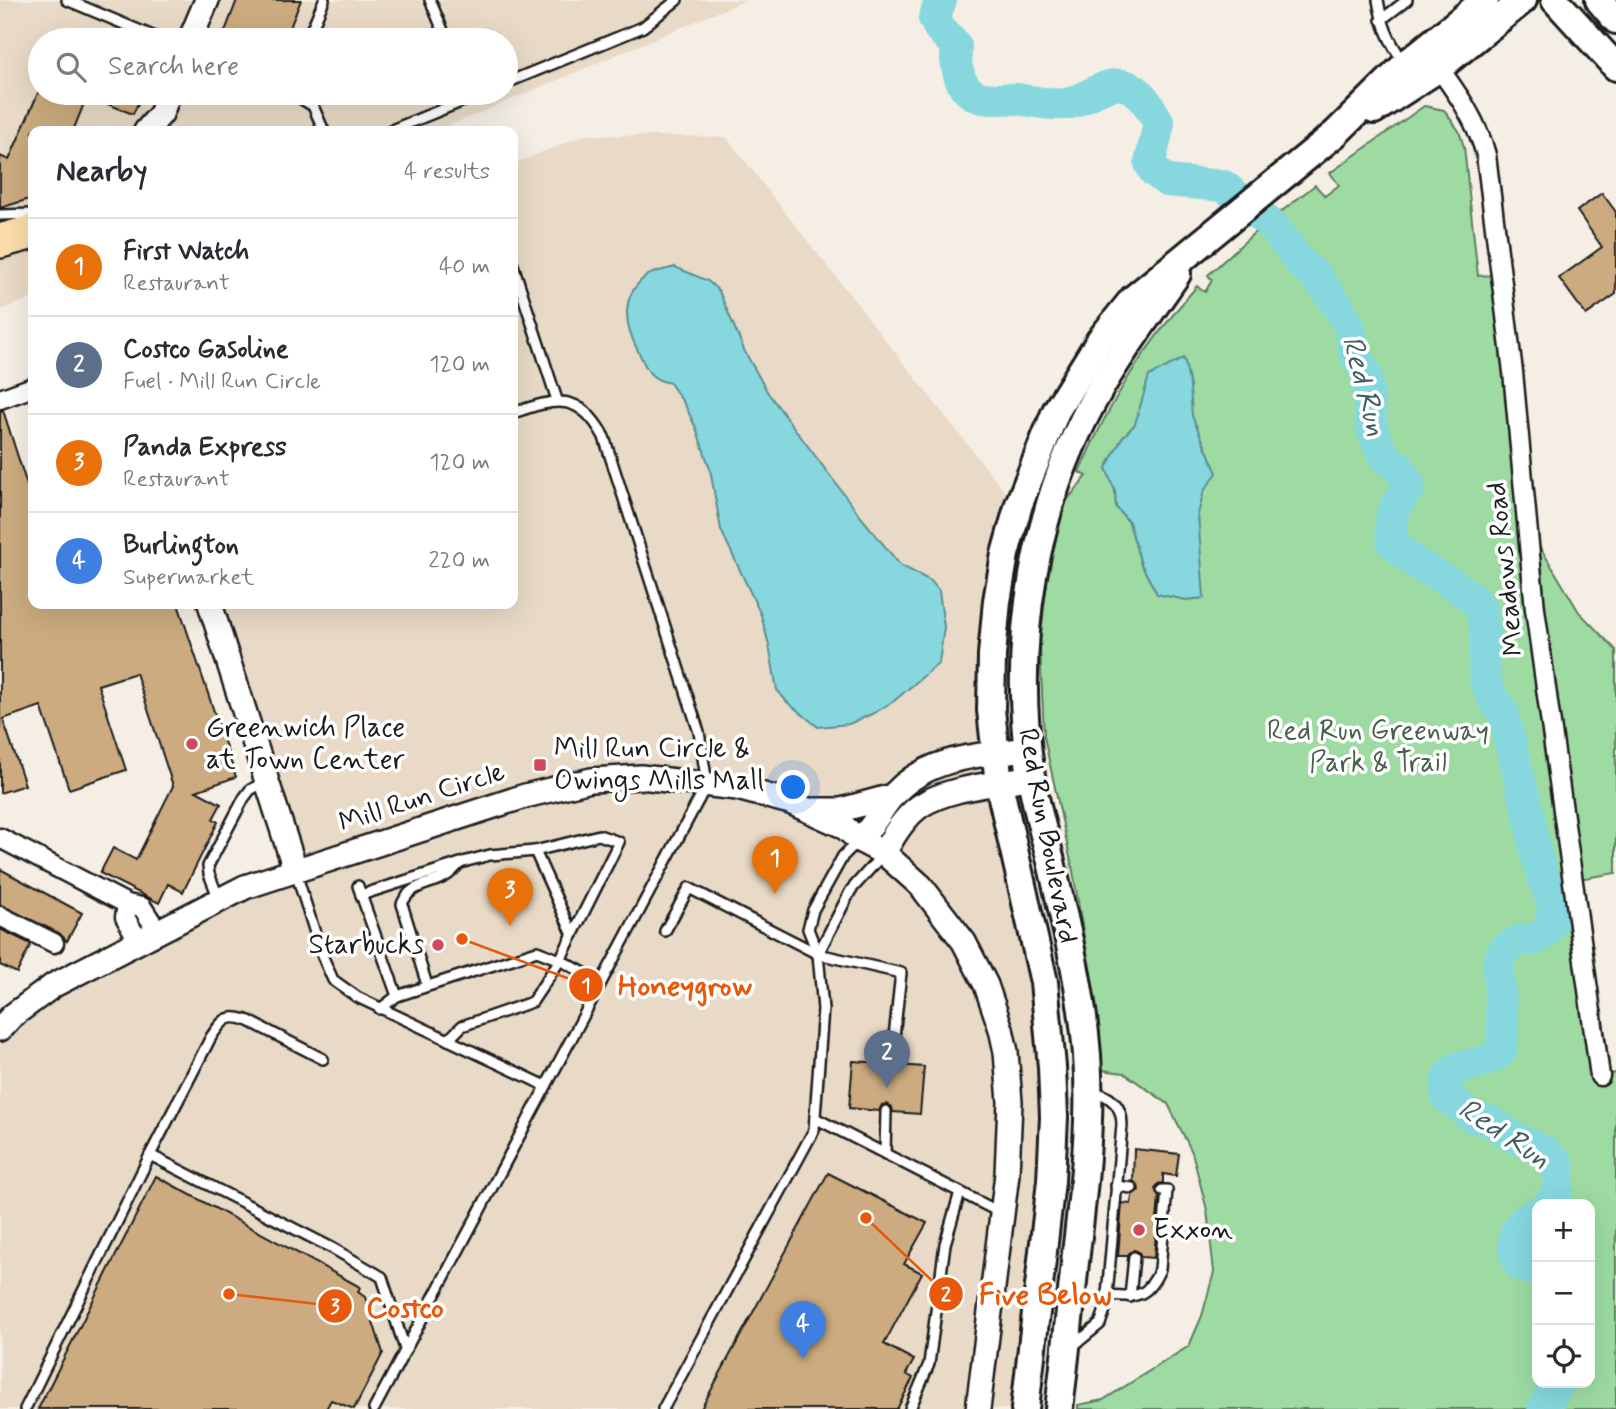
<!DOCTYPE html>
<meta charset="utf-8">
<style>
:root{--surface:#fff;--page:#f7f7f7;--text:#2b2b33;--muted:#7c7c81;--line:#e1e1e2;--accent:#7c3aed}
body{margin:0;font-family:Mynerve,sans-serif;background:var(--page);color:var(--text)}
.controls{position:absolute;right:21px;bottom:21px;display:grid;overflow:hidden;border-radius:14px;box-shadow:0 7px 28px #0002}
.controls button{width:63px;height:63px;display:grid;place-items:center;padding:0;border:0;border-bottom:2px solid var(--line);background:var(--surface);color:var(--text);font:35px sans-serif}
.you{position:absolute;left:794px;top:788px;width:24px;height:24px;margin:-18px;border:5px solid #fff;border-radius:50%;background:#1a73e8;box-shadow:0 0 0 10px #1a73e833}
.badge{display:grid;place-items:center;width:46px;height:46px;border-radius:50%;background:var(--accent);color:#fff;font-size:23px;font-weight:700}
.pin{position:absolute;translate:-50% -58px;filter:drop-shadow(0 2px 4px #0008)}
.pin::after{content:'';position:absolute;top:37px;width:24px;height:21px;background:inherit;clip-path:polygon(0 0,100% 0,50% 100%)}
.list{margin:0;padding:0;list-style:none}
h2{display:flex;justify-content:space-between;align-items:center;height:91px;margin:0;padding:0 28px;font-size:30px}
h2 small{font-size:23px;font-weight:400;color:var(--muted)}
.list li{display:grid;grid-template-columns:46px 1fr auto;gap:21px;align-items:center;box-sizing:border-box;height:98px;padding:0 28px;border-top:2px solid var(--line)}
.list b{display:block;font-size:26px;white-space:nowrap}
.list p{margin:0;font-size:23px;white-space:nowrap;color:var(--muted)}
.list em{font-size:23px;font-style:normal;color:var(--muted)}
.icon{flex:none;width:38px;height:38px;fill:none;stroke:currentColor;stroke-width:2;stroke-linecap:round;stroke-linejoin:round}
.map{position:relative;flex:none;width:1616px;height:1409px;overflow:hidden}
.search{position:absolute;background:var(--surface);box-shadow:0 7px 28px #0002;left:28px;top:28px;width:490px;height:77px;display:flex;align-items:center;gap:18px;box-sizing:border-box;padding:0 24px;border-radius:38px;color:var(--muted);font-size:26px}
.panel{position:absolute;background:var(--surface);box-shadow:0 7px 28px #0002;left:28px;top:126px;width:490px;height:483px;border-radius:14px}
.map>svg:first-child{display:block}
.built{fill:#e8dac6;fill-rule:evenodd}
.green{fill:#9ddba2;stroke:#5c7c5f;stroke-width:2;fill-rule:evenodd}
.water{fill:#86d8de;stroke:#5c8d90;stroke-width:2}
.lines{fill:none;stroke-linecap:round;stroke-linejoin:round}
.river{stroke:#86d8de;stroke-width:32}
.building{fill:#cbab7f;stroke:#1c1c1c;stroke-width:2}
.service-casing{stroke:#1c1c1c;stroke-width:14}
.minor-casing{stroke:#1c1c1c;stroke-width:23}
.tertiary-casing{stroke:#1c1c1c;stroke-width:28}
.secondary-casing{stroke:#1c1c1c;stroke-width:32}
.motorway-casing{stroke:#1c1c1c;stroke-width:38}
.service{stroke:#fff;stroke-width:9}
.minor{stroke:#fff;stroke-width:18}
.tertiary{stroke:#fff;stroke-width:23}
.secondary{stroke:#fff;stroke-width:26}
.motorway{stroke:#fbddab;stroke-width:33}
.poi-dot{fill:#d1495b;stroke:#fff;stroke-width:2.5}
.labels{text-anchor:middle;dominant-baseline:central;stroke-width:7;stroke-linejoin:round;paint-order:stroke}
.street-label{font-size:28px;fill:#1c1c1c;stroke:#fff}
.poi-label{font-size:28px;fill:#1c1c1c;stroke:#fff;text-anchor:start}
.park-label{font-size:28px;fill:#495f4b;stroke:#fff}
.water-label{font-size:30px;font-style:italic;fill:#415e60;stroke:#fff}
.leader{fill:none;stroke:#e8590c;stroke-width:2.5}
.callout-dot{fill:#e8590c;stroke:#fff;stroke-width:2.5}
.mark-label{font-size:21px;text-anchor:middle;font-weight:bold;fill:#fff}
.callout-label{font-size:30px;text-anchor:middle;font-weight:bold;fill:#e8590c;stroke:#fff;stroke-width:7;stroke-linejoin:round;paint-order:stroke}
</style>
<div class="map">
<svg width="1616" height="1409" viewBox="0 0 1616 1409">
<rect width="100%" height="100%" fill="#f5eee5"/>
<filter id="ink" filterUnits="userSpaceOnUse"><feTurbulence type="fractalNoise" baseFrequency=".0143" numOctaves="2"/><feDisplacementMap in="SourceGraphic" scale="14" xChannelSelector="R" yChannelSelector="G"/><feConvolveMatrix kernelMatrix="1 2 1 2 8 2 1 2 1" color-interpolation-filters="sRGB"/></filter>
<g filter="url(#ink)">
<g class="built">
<path d="M0,0H746L437,131H33V298L0,310ZM40,40H506V93H40Z"/>
<polygon points="585,135 726,137 1012,501 985,653 1034,959 1046,1091 1018,1409 0,1409 0,1013 21,993 50,975 199,897 238,877 272,864 280,858 280,850 200,604 513,604 513,164"/>
</g>
<path class="green" d="M1424,106L1444,110L1459,131L1464,147L1478,276L1495,275L1534,537L1579,612L1616,650V873L1578,879L1596,1012L1602,1011L1610,1074L1616,1073V1409H1078V1405L1103,1400L1189,1346L1202,1316L1214,1272L1207,1210L1192,1152L1168,1104L1124,1073L1102,1070L1096,1011L1073,871L1044,737L1040,645L1048,570L1063,505L1087,476L1079,472C1112,397 1144,347 1197,286L1205,292L1212,280L1208,275L1254,233L1315,185L1325,196L1339,185L1330,173ZM1115,491L1165,596L1141,564L1129,522L1116,507ZM1537,1204H1590V1383H1537Z"/>
<g class="water">
<path d="M675,267L708,281L719,291L745,352L768,393L861,517L900,565L931,581L939,591L944,627L939,663L894,701L874,713L849,724L818,727L787,702L777,690L769,645L761,615L721,530L710,469L696,428L685,405L670,383C648,379 647,369 638,351C625,326 619,298 645,277C652,271 666,270 675,267Z"/>
<polygon points="1184,358 1190,386 1192,416 1217,473 1204,491 1198,514 1204,598 1186,600 1157,594 1141,564 1129,522 1116,507 1115,491 1106,468 1122,438 1135,424 1149,376"/>
</g>
<g class="lines">
<g class="river">
<path d="M941,0L934,18L939,28L956,46C955,67 959,94 984,98C994,100 1006,98 1017,99C1032,101 1051,106 1066,104C1086,101 1105,79 1127,86C1142,90 1152,111 1159,123L1150,163L1154,171L1167,181L1224,186L1273,226L1303,266L1315,275L1338,306L1348,323L1356,357L1366,373L1372,430L1382,453L1389,461L1399,466L1410,487C1391,510 1389,513 1392,542C1400,549 1408,558 1417,564C1432,573 1472,592 1480,607C1483,611 1483,618 1484,623C1490,660 1472,676 1502,710L1529,816L1535,851L1553,906L1552,922L1543,935L1532,940L1518,941L1504,950L1498,963L1503,1039L1500,1053C1495,1056 1490,1059 1484,1061C1460,1069 1443,1063 1447,1097L1471,1116L1493,1123L1513,1137L1547,1153L1558,1164C1559,1178 1560,1192 1549,1204"/>
<path d="M1537,1213C1513,1224 1509,1240 1519,1264L1537,1271"/>
<polyline points="1543,1409 1559,1383"/>
</g>
</g>
<g class="building">
<polygon points="237,0 301,0 285,40 226,40 224,34"/>
<polygon points="38,93 143,93 133,114 87,96 73,131 33,131 33,198 0,208 0,156 9,160"/>
<polygon points="1602,193 1616,212 1616,294 1586,315 1559,278 1602,247 1577,211"/>
<polygon points="3,410 33,504 33,604 178,604 236,777 196,791 221,804 213,819 218,822 183,892 168,884 159,903 100,873 113,848 136,860 173,786 136,673 98,685 126,770 69,789 41,706 3,719 25,785 0,793 0,411"/>
<polygon points="0,869 82,913 67,941 59,933 0,905"/>
<polygon points="0,929 31,944 17,973 0,965"/>
<polygon points="853,1061 884,1063 886,1069 891,1071 896,1069 898,1065 924,1067 920,1114 893,1112 892,1107 887,1104 882,1105 879,1111 849,1108"/>
<polygon points="1134,1149 1179,1154 1176,1176 1163,1174 1163,1183 1158,1184 1155,1189 1159,1196 1154,1258 1141,1257 1139,1252 1134,1250 1127,1256 1118,1256 1122,1203 1131,1204 1132,1195 1139,1190 1138,1185 1133,1181"/>
<polygon points="828,1173 927,1223 904,1264 922,1273 884,1344 914,1360 906,1374 913,1378 897,1409 701,1409"/>
<polygon points="156,1176 360,1287 358,1292 365,1297 383,1353 354,1409 331,1400 326,1409 38,1409"/>
</g>
<g class="lines">
<defs>
<g id="service">
<polyline points="67,0 162,40"/>
<polyline points="430,0 447,40"/>
<path d="M1378,0C1382,24 1389,42 1404,62"/>
<polyline points="1381,20 1407,0"/>
<polyline points="307,40 324,0"/>
<polyline points="506,83 643,27 677,0"/>
<polyline points="292,93 313,106 324,131"/>
<polyline points="389,131 483,93"/>
<polyline points="0,215 33,214"/>
<polyline points="513,265 557,400"/>
<polyline points="296,873 322,955 333,980 357,997 546,1086"/>
<polyline points="358,886 397,996"/>
<polyline points="361,895 467,861 490,855 535,851"/>
<polyline points="219,899 209,874 208,866 244,798 250,790 266,781"/>
<polyline points="665,931 689,888 818,954 901,973 891,1064"/>
<polyline points="818,954 851,890 883,854"/>
<path d="M427,985L402,904C411,883 429,886 446,876C451,873 455,868 459,864"/>
<polyline points="380,1009 397,996 537,951 560,960 601,982"/>
<polyline points="448,1040 462,1026 532,1002 560,960 619,842 599,835 535,851 573,935"/>
<polyline points="815,1118 1001,1213"/>
<polyline points="885,1154 886,1111"/>
<path d="M150,1155L211,1037C223,1019 228,1013 249,1021L323,1059"/>
<polyline points="1116,1186 1132,1188"/>
<path d="M1107,1295C1136,1297 1147,1299 1160,1269L1167,1190H1162"/>
<polyline points="1130,1297 1134,1257"/>
<path d="M1073,1346L1100,1324L1106,1307L1122,1125C1122,1105 1111,1096 1092,1091"/>
<polyline points="25,1409 150,1155 332,1248 382,1277 405,1349"/>
<path d="M374,1409L707,784L699,732L604,437C580,392 556,398 513,413"/>
<polyline points="663,1409 814,1130 823,1009 818,954 808,929 813,910 843,856 859,840"/>
<polyline points="910,1409 929,1364 945,1244 960,1192"/>
</g>
<g id="minor">
<path d="M1439,68C1459,96 1477,121 1486,155L1513,372L1535,609L1600,1076"/>
<polyline points="0,399 33,387"/>
<polyline points="0,838 127,904"/>
<polyline points="0,916 54,943"/>
<polyline points="139,942 125,917 127,904 142,907 158,932"/>
</g>
<g id="tertiary">
<polyline points="190,40 207,0"/>
<polyline points="146,131 161,114 169,93"/>
<polyline points="210,604 295,869"/>
<polyline points="814,810 841,810 892,796"/>
<path d="M859,840C875,825 881,808 895,793C930,756 981,755 1028,749"/>
<path d="M884,853C893,836 904,817 920,806C948,787 999,784 1031,777"/>
<polyline points="0,1029 12,1016 54,985 245,887 525,796 591,780 641,777 737,788 790,802 843,826 859,840 884,853 921,886 964,942 986,985 1001,1029 1006,1052 1010,1102 1007,1174 978,1409"/>
</g>
<g id="secondary">
<polyline points="1555,0 1616,67"/>
<polyline points="1599,0 1616,20"/>
<polyline points="1374,110 1439,68 1523,0"/>
<polyline points="1025,1409 1051,1181 1054,1117 1052,1067 1044,982 999,784 991,710 992,655 997,601 1005,554 1019,504 1056,411 1100,340 1133,299 1336,133 1406,64 1485,0"/>
<path d="M1059,1409C1065,1360 1070,1311 1075,1262C1083,1193 1092,1124 1087,1055C1082,988 1065,923 1050,857C1043,831 1035,803 1031,776C1011,643 1033,504 1101,387C1124,348 1151,312 1177,274"/>
</g>
<polyline id="motorway" points="0,241 33,232"/>
</defs>
<use href="#service" class="service-casing"/>
<use href="#minor" class="minor-casing"/>
<use href="#tertiary" class="tertiary-casing"/>
<use href="#secondary" class="secondary-casing"/>
<use href="#motorway" class="motorway-casing"/>
<use href="#service" class="service"/>
<use href="#minor" class="minor"/>
<use href="#tertiary" class="tertiary"/>
<use href="#secondary" class="secondary"/>
<use href="#motorway" class="motorway"/>
</g>
</g>
<g class="poi-dot">
<circle cx="192" cy="744" r="7"/>
<rect x="533" y="758" width="14" height="14" rx="3.5"/>
<circle cx="438" cy="945" r="7"/>
<circle cx="1139" cy="1230" r="7"/>
</g>
<g class="labels">
<g class="street-label">
<text transform="translate(1506 569) rotate(-96)">Meadows Road</text>
<text transform="translate(422 798) rotate(-18)">Mill Run Circle</text>
<text transform="translate(1047 836) rotate(79)">Red Run Boulevard</text>
</g>
<g class="poi-label">
<text x="206" y="728">Greenwich Place<tspan x="206" dy="32">at Town Center</tspan></text>
<text x="554" y="749">Mill Run Circle &amp;<tspan x="554" dy="32">Owings Mills Mall</tspan></text>
<text x="424" y="945" text-anchor="end">Starbucks</text>
<text x="1153" y="1230">Exxon</text>
</g>
<g class="park-label">
<text x="1378" y="731">Red Run Greenway<tspan x="1378" dy="32">Park &amp; Trail</tspan></text>
</g>
<g class="water-label">
<text transform="translate(1364 386) rotate(75)">Red Run</text>
<text transform="translate(1504 1134) rotate(33)">Red Run</text>
</g>
</g>
<path class="leader" d="M462 939L586 985M866 1218L946 1294M229 1294L335 1306"/>
<g class="callout-dot">
<circle cx="462" cy="939" r="7"/>
<circle cx="866" cy="1218" r="7"/>
<circle cx="229" cy="1294" r="7"/>
<circle cx="586" cy="985" r="18"/>
<circle cx="946" cy="1294" r="18"/>
<circle cx="335" cy="1306" r="18"/>
</g>
<g class="mark-label">
<text x="586" y="992">1</text>
<text x="946" y="1301">2</text>
<text x="335" y="1313">3</text>
</g>
<g class="callout-label">
<text x="685" y="995">Honeygrow</text>
<text x="1045" y="1304">Five Below</text>
<text x="405" y="1317">Costco</text>
</g>
</svg>
<div class="controls">
<button>+</button>
<button>−</button>
<button><svg class="icon" aria-label="locate" viewBox="0 0 24 24"><circle cx="12" cy="12" r="6"/><path d="M12 2v4M12 18v4M2 12h4M18 12h4"/></svg></button>
</div>
<div class="you"></div>
<div class="pin badge" style="left:775px;top:894px;background:#e8710a">1</div>
<div class="pin badge" style="left:887px;top:1088px;background:#5c6f8a">2</div>
<div class="pin badge" style="left:510px;top:926px;background:#e8710a">3</div>
<div class="pin badge" style="left:803px;top:1359px;background:#3f7fe0">4</div>
<div class="search"><svg class="icon" aria-label="search" viewBox="0 0 24 24"><circle cx="10" cy="10" r="6"/><path d="M15 15l6 6"/></svg>Search here</div>
<section class="panel">
<h2>Nearby<small>4 results</small></h2>
<ul class="list">
<li><span class="badge" style="background:#e8710a">1</span><div><b>First Watch</b><p>Restaurant</p></div><em>40 m</em></li>
<li><span class="badge" style="background:#5c6f8a">2</span><div><b>Costco Gasoline</b><p>Fuel · Mill Run Circle</p></div><em>120 m</em></li>
<li><span class="badge" style="background:#e8710a">3</span><div><b>Panda Express</b><p>Restaurant</p></div><em>120 m</em></li>
<li><span class="badge" style="background:#3f7fe0">4</span><div><b>Burlington</b><p>Supermarket</p></div><em>220 m</em></li>
</ul>
</section>
</div>
